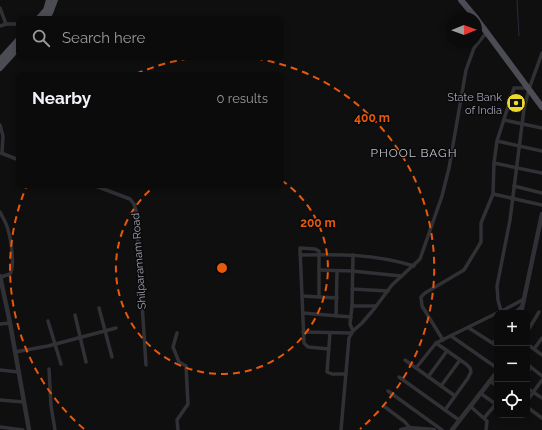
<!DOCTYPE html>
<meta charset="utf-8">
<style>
:root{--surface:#0b0b0c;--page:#19191a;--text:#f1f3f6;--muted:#9a9b9d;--line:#2b2b2d}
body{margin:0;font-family:Raleway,sans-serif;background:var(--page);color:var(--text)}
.controls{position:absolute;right:12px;bottom:12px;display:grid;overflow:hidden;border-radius:8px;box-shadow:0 2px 6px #0003}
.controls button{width:36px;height:36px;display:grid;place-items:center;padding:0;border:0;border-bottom:1px solid var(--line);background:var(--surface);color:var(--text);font:20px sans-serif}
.compass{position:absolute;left:446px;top:12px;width:36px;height:36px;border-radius:50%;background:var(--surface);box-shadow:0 2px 6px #0003;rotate:89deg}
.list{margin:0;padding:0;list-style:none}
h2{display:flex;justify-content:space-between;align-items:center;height:52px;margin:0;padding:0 16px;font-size:17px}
h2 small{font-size:13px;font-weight:400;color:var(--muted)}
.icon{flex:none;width:22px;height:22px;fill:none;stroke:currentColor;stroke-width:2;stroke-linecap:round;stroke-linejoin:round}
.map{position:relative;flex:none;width:542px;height:430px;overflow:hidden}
.search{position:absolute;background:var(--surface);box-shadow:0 2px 6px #0003;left:16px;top:16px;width:268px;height:44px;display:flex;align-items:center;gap:10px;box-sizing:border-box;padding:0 14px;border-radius:8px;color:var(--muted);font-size:15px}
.panel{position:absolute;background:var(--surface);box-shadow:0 2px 6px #0003;left:16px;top:72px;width:268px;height:116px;border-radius:8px}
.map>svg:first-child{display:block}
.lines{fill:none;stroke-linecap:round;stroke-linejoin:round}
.stream{stroke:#282c35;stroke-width:1}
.minor{stroke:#313035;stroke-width:3.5}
.tertiary{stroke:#313035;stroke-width:4.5}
.primary{stroke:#4c4c54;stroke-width:6}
.ring{fill:none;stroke:#e8590c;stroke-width:2;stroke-dasharray:7 5}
.labels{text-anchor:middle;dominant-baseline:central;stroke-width:3;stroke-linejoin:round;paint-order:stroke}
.poi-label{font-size:11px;fill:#a0a1b1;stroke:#0a0a0b;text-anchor:end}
.street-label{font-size:11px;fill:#a0a1b1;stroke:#0a0a0b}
.neighbourhood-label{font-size:12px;letter-spacing:1px;fill:#c1c1cd;stroke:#0a0a0b}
.centre{fill:#e8590c;stroke:#0a0a0b;stroke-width:2}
.ring-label{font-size:12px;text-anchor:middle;font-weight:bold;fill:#e8590c;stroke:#0a0a0b;stroke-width:3;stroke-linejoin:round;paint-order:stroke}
</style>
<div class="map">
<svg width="542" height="430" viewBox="0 0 542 430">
<rect width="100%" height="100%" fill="#0f0f10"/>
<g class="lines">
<polyline class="stream" points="517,0 519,36"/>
<g class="minor">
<polyline points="0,8 6,24"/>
<polyline points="0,26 6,24 19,24"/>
<polyline points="504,120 542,128"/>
<polyline points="0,125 3,136 2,153"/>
<polyline points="497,141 542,151"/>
<polyline points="1,153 19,160"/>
<polyline points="494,163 542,173"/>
<polyline points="93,185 130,199 134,204 136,210 146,365"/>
<polyline points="514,186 542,193"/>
<polyline points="493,194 542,205"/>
<path d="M0,212C3,218 7,224 8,230C11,239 15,267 10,274L1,277"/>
<path d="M300,255C342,254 373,254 414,266"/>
<polyline points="353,255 352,306 350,324 353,331"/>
<polyline points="319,270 352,271 401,276"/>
<polyline points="352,289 388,291"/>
<polyline points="302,296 337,298"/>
<polyline points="319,297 319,251 315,249 300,248 304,343 308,347 329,349"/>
<polyline points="352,306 376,306"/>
<polyline points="99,308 112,357"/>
<polyline points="501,311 498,300 497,286 510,220 524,109 529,89 542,53"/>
<polyline points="500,312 524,299"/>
<polyline points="303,313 351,317"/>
<polyline points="515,313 522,306"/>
<polyline points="75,315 86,362"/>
<polyline points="336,316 337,271"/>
<polyline points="48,321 61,364"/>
<polyline points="0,324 10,323"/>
<polyline points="469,328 497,346"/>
<polyline points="303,332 351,333"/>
<polyline points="527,332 539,312"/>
<polyline points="177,333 173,347 179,362 186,366 188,404 177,420 178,430"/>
<polyline points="330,333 327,372 332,374 346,374"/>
<polyline points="451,336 497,368"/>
<polyline points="443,340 422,306 421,297 425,293 464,270 481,242 481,223 493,194 494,163 497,141 514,88 528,88"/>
<polyline points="436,343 466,364 470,368 471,372 468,378 445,410"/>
<polyline points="493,343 497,338"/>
<polyline points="527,344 542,355"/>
<polyline points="534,349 542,338"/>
<polyline points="15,352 48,346 116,328"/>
<polyline points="405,360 455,396"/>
<polyline points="527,364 542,376"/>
<polyline points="416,368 436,343 497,313"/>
<polyline points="49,369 51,406 55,430"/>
<polyline points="0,370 19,372"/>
<polyline points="527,373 531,367"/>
<polyline points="399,377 459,420"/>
<polyline points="428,377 447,351"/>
<polyline points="490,381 497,386"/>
<polyline points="441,386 460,360"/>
<polyline points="527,388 542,398"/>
<polyline points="388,391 442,430"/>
<polyline points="480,393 497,405"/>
<polyline points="0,400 24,402"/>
<polyline points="527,401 542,380"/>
<polyline points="470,406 487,421 486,430"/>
<polyline points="385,407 405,422 410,428"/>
<polyline points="527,407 542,418"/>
<polyline points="484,418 496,404"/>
<polyline points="0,427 23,430"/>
<polyline points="341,430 349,338 353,331 362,323 374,309 392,285 420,259 442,196 449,168 466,70 474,48 487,32"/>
</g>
<g class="tertiary">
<polyline points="0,276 10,323 29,430"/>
<polyline points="521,313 542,214"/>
<polyline points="401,430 410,428 434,430"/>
<polyline points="452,430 497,372"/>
</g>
<g class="primary">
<polyline points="461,0 476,18"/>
<polyline points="476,18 542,107"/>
<polyline points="38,19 46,10 49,0"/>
<polyline points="45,19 50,13 55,0"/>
<polyline points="0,60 19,39"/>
<polyline points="0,68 19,47"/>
</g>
</g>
<g class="ring">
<path d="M281 180A106 106 0 1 1 156 185"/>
<path d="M84 429A212 212 0 0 1 27 185M136 74A212 212 0 0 1 200 57M244 57A212 212 0 0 1 360 429"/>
</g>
<defs>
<symbol id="bank-disc" viewBox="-11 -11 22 22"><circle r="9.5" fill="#ecd92c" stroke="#0a0a0b"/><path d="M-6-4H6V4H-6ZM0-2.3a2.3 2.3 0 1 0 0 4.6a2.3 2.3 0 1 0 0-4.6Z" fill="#111"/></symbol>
</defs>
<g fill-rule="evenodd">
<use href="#bank-disc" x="505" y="92" width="22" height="22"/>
</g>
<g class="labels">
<g class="poi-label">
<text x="502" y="97">State Bank<tspan x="502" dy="13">of India</tspan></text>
</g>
<g class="street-label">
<text transform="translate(139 261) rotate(-94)">Shilparamam Road</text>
</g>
<g class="neighbourhood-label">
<text x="414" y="153">PHOOL BAGH</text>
</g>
</g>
<circle cx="222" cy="268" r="6" class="centre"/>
<g class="ring-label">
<text x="372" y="122">400 m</text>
<text x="318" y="227">200 m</text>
</g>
</svg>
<div class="controls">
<button>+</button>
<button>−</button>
<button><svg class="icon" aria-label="locate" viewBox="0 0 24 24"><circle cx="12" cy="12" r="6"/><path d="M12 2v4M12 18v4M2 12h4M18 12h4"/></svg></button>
</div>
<svg class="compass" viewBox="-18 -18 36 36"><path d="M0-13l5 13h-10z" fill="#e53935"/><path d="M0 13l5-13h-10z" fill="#9a9b9d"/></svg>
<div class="search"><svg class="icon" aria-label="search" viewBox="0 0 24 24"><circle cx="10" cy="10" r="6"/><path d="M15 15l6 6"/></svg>Search here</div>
<section class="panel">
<h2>Nearby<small>0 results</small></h2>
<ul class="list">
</ul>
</section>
</div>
